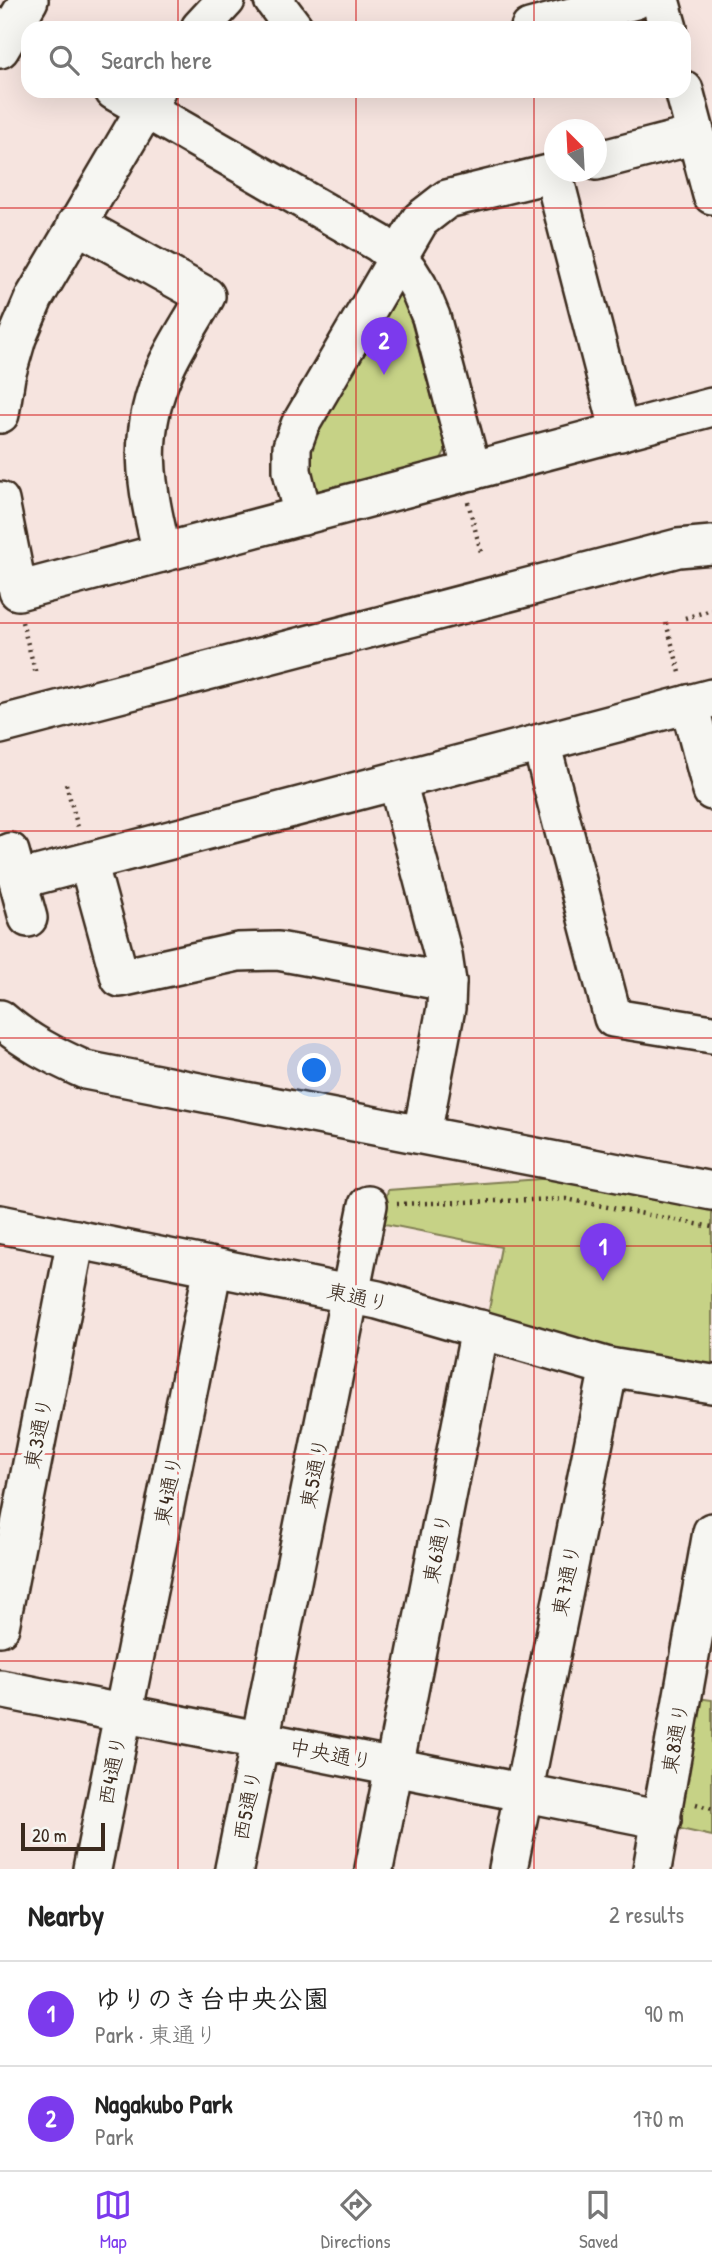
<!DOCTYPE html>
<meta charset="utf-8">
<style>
:root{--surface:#fff;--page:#f6f6f6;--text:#222;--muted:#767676;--line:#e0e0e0;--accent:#7c3aed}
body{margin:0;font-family:"Patrick Hand","Klee One",sans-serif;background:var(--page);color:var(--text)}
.compass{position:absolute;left:544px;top:119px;width:63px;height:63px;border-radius:50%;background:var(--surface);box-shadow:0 7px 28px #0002;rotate:336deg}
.scale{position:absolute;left:21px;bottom:18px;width:84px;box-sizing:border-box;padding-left:7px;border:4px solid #3b2a1e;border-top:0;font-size:19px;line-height:24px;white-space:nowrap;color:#3b2a1e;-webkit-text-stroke:5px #f6f6f2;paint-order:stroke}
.you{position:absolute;left:315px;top:1071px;width:24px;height:24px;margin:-18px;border:5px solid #fff;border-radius:50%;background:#1a73e8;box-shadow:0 0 0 10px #1a73e833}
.badge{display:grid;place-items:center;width:46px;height:46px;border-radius:50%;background:var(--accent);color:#fff;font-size:23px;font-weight:700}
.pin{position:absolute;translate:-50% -58px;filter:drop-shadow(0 2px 4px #0008)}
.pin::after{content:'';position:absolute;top:37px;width:24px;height:21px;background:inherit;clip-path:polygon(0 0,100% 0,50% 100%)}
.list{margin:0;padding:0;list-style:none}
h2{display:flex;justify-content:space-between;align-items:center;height:91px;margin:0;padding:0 28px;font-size:30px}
h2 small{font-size:23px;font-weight:400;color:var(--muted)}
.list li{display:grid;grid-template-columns:46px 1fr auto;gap:21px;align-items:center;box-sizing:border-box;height:105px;padding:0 28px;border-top:2px solid var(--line)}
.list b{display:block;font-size:26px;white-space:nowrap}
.list p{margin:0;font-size:23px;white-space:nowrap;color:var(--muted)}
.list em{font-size:23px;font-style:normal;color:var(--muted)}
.icon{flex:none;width:38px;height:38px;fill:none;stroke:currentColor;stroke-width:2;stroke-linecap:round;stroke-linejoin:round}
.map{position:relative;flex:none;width:712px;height:1869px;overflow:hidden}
.search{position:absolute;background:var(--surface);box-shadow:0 7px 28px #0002;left:21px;right:21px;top:21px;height:77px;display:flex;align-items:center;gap:18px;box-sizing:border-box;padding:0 24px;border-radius:21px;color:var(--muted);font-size:26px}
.sheet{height:301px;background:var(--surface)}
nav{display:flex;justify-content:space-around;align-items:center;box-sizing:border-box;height:98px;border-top:2px solid var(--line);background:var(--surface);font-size:19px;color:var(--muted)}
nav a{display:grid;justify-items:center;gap:4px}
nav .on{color:var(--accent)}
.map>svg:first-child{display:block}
.green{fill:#c6d286;stroke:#807e52;stroke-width:2}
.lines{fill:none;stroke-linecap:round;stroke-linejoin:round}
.minor-casing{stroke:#3b2a1e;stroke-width:42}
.path{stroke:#3b2a1e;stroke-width:4.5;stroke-dasharray:2 5;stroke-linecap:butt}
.minor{stroke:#f6f6f2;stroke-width:37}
.grid{fill:none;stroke:#d62828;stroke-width:2;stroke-opacity:0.55}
.labels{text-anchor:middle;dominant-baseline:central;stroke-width:7;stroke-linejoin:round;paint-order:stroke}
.street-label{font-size:21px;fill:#3b2a1e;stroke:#f6f6f2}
</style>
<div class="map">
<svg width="712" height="1869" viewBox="0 0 712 1869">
<rect width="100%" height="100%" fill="#f6e4df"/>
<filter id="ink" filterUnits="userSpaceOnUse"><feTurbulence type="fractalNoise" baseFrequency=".0143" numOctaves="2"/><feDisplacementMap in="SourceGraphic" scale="14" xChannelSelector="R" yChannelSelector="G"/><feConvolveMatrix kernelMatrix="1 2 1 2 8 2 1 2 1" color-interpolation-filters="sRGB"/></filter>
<g filter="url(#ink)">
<g class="green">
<polygon points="390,293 401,296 411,321 446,449 438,465 318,495 309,490 303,458"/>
<polygon points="554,1178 712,1209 712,1370 623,1355 488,1315 501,1247 380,1223 388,1190"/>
<polygon points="691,1697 712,1700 712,1836 667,1826"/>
</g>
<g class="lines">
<defs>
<g id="minor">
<polyline points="273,0 294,28"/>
<polyline points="660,0 668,28"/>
<polyline points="200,28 226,0"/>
<polyline points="530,28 635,0"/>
<polyline points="0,49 29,0"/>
<polyline points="684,90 712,195"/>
<polyline points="114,91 379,243 398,258 408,270 418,286 431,317 472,471"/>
<polyline points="596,161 696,135"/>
<polyline points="553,173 620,432"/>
<path d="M76,224L206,296C193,320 177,343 166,367C135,434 146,485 162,553"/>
<polyline points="0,414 6,376 17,338 34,298 156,91"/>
<polyline points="0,501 18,591 712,407"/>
<polyline points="303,516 292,471 292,447 300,425 420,220 447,199 557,172"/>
<polyline points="689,704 712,791"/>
<polyline points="0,725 678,548 712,545"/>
<polyline points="541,743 613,1018 712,1034"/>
<polyline points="397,781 443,955 447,982 446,1008 422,1134"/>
<polyline points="10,852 28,918"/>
<polyline points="88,862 120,978 238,952 278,951 447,982"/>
<polyline points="18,880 712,698"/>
<path d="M0,1019C26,1042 54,1056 85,1070L712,1191"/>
<polyline points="0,1224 378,1300 609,1367 712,1384"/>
<polyline points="0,1627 76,1239"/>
<polyline points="0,1689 662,1820"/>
<polyline points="92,1869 213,1267"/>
<polyline points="234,1869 368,1205"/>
<polyline points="374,1869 480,1329"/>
<polyline points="508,1869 609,1367"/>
<polyline points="652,1869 712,1532"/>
</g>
</defs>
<use href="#minor" class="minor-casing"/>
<g class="path">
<polyline points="468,502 482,556"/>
<polyline points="685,618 712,610"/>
<polyline points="22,622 36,674"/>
<polyline points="666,623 681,676"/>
<polyline points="66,784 79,831"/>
<polyline points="397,1204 566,1199 712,1227"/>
<polyline points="696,1804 712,1809"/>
</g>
<use href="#minor" class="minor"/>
</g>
</g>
<path class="grid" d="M178,0V28M356,0V28M534,0V28M178,91V1869M356,91V1869M534,91V1869M0,208H712M0,415H712M0,623H712M0,831H712M0,1038H712M0,1246H712M0,1454H712M0,1661H712"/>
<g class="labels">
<g class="street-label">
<text transform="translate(358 1297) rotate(13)">東通り</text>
<text transform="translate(38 1433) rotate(-79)">東3通り</text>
<text transform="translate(314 1473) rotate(-79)">東5通り</text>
<text transform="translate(168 1490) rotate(-79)">東4通り</text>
<text transform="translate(437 1548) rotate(-79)">東6通り</text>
<text transform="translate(566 1580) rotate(-79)">東7通り</text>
<text transform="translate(675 1738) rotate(-80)">東8通り</text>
<text transform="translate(331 1754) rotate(11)">中央通り</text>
<text transform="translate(112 1770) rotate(-79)">西4通り</text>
<text transform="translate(247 1805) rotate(-79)">西5通り</text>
</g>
</g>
</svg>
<svg class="compass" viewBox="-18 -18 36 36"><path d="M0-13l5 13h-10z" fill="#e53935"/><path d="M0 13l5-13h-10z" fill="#767676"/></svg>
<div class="scale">20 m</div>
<div class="you"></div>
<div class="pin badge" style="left:603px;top:1281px">1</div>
<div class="pin badge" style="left:384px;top:375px">2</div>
<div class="search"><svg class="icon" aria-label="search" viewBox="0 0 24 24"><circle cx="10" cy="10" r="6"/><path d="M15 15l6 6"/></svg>Search here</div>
</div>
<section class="sheet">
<h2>Nearby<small>2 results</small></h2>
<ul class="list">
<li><span class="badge">1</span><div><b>ゆりのき台中央公園</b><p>Park · 東通り</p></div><em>90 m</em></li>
<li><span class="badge">2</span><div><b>Nagakubo Park</b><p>Park</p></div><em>170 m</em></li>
</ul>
</section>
<nav>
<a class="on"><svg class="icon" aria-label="map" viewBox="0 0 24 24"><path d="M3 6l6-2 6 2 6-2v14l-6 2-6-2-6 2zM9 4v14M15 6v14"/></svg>Map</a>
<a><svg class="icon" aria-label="directions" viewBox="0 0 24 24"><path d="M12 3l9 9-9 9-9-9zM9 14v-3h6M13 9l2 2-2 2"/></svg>Directions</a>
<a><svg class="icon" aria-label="saved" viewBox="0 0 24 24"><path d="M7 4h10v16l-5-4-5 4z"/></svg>Saved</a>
</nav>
